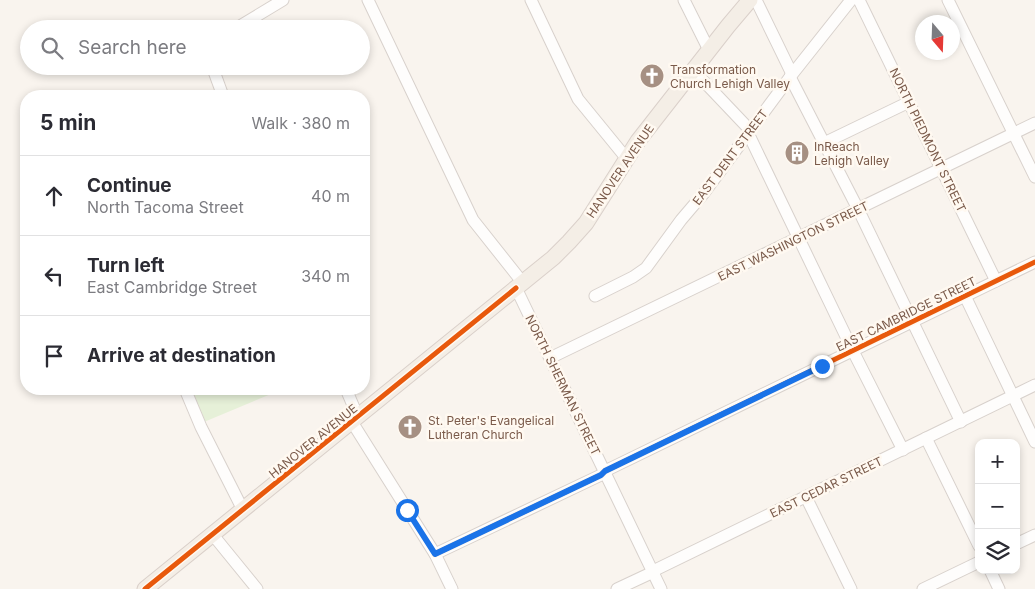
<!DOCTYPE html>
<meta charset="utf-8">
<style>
:root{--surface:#fff;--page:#f7f7f7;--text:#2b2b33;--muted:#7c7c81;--line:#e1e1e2}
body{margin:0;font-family:Inter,sans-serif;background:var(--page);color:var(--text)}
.controls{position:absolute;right:15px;bottom:15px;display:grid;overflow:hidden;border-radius:10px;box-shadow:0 2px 8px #0003}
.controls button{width:45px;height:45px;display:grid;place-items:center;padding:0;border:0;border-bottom:1px solid var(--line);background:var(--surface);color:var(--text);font:25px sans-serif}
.compass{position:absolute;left:915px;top:15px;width:45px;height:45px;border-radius:50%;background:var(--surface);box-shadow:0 2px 8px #0003;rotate:161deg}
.stop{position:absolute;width:15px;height:15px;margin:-11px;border:4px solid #1a73e8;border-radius:50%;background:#fff}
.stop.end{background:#1a73e8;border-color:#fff;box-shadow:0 1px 5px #0008}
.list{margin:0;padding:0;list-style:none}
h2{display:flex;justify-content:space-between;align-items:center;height:65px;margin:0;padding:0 20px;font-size:21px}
h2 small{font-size:16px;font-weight:400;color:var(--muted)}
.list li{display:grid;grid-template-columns:32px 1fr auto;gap:15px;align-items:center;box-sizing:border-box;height:80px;padding:0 20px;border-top:1px solid var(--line)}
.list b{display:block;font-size:19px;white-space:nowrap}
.list p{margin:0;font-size:16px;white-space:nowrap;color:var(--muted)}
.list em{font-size:16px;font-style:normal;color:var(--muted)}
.icon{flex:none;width:28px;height:28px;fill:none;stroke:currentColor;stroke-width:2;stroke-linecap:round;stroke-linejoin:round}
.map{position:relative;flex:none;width:1035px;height:589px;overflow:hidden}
.search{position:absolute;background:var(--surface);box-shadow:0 2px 8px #0003;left:20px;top:20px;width:350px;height:55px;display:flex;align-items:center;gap:12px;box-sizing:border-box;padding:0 18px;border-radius:28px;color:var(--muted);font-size:19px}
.panel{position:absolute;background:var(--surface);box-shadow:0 2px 8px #0003;left:20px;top:90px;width:350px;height:305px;border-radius:20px}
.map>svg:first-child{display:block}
.green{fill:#e6f0d8}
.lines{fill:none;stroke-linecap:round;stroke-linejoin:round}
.minor-casing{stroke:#d8d1cc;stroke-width:13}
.major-casing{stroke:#dad0ca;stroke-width:17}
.minor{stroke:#fefdfc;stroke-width:11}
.major{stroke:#f4eee6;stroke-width:15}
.cycleway-casing{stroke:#fff9f1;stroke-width:8}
.cycleway{stroke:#e8590c;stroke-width:5}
.route{stroke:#1a73e8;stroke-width:6}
.labels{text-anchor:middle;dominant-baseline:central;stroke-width:5;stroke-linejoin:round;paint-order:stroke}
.poi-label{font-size:12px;fill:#7a5a4a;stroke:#fff9f1;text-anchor:start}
.street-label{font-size:12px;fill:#7a5a4a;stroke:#fff9f1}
</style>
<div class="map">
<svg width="1035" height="589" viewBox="0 0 1035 589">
<rect width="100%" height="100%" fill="#f9f4ee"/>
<polygon class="green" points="190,389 283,389 204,422"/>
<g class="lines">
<defs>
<g id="minor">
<polyline points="368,0 473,220 523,283"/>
<polyline points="531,0 578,99 627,159"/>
<polyline points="684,0 709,50"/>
<polyline points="756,0 792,74"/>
<polyline points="859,0 996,281"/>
<polyline points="948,0 1035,177"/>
<polyline points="235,29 283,0"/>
<polyline points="212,66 223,96"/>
<polyline points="693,70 750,130"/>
<polyline points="790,77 858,209 961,422"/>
<polyline points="748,133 853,351 903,450"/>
<polyline points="824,143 909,102"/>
<polyline points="516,288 661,589"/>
<polyline points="595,296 633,277 646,268 681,220 704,193 790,77 851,0"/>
<polyline points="965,296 1035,442"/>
<polyline points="550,358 1035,123"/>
<polyline points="185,389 201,427 243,510"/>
<polyline points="346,389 358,417"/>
<polyline points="352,422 435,554 452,589"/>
<polyline points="926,438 979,546"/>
<polyline points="806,497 851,589"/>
<polyline points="213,535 257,589"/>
<polyline points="1016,544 1035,535"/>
<polyline points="435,554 601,475 605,471 1035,262"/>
<polyline points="990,570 999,589"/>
<polyline points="617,589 649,574 653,571 1035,385"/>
<polyline points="923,589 979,562"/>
</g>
<polyline id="major" points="145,589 553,258 569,242 586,223 638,141 728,26 750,0"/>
</defs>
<use href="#minor" class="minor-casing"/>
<use href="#major" class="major-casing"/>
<use href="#minor" class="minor"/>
<use href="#major" class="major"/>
<defs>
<g id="cycleway">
<polyline points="435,554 601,475 605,471 1035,262"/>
<polyline points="145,589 516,288"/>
</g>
</defs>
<use href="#cycleway" class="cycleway-casing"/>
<use href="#cycleway" class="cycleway"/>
</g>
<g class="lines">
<polyline class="route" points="407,510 435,554 601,475 605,471 822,366"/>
</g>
<defs>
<symbol id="church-disc" viewBox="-11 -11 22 22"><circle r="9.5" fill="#a69083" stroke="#fff9f1"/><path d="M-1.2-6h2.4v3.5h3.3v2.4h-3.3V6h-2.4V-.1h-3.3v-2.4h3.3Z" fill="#fff"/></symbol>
<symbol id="building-disc" viewBox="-11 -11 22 22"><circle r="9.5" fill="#a69083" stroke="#fff9f1"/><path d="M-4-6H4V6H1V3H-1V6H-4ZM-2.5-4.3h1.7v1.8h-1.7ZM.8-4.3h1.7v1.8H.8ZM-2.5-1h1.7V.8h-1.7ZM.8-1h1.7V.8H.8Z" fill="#fff"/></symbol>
</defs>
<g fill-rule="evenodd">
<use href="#church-disc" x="638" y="62" width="28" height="28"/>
<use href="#building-disc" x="783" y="139" width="28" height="28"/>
<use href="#church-disc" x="396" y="413" width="28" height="28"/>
</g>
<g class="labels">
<g class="poi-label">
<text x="670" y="69">Transformation<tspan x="670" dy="14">Church Lehigh Valley</tspan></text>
<text x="814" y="146">InReach<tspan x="814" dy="14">Lehigh Valley</tspan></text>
<text x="428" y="420">St. Peter's Evangelical<tspan x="428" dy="14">Lutheran Church</tspan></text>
</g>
<g class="street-label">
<text transform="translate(928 140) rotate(64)">NORTH PIEDMONT STREET</text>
<text transform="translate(730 157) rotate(-53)">EAST DENT STREET</text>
<text transform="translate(620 171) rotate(-56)">HANOVER AVENUE</text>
<text transform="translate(793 241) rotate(-26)">EAST WASHINGTON STREET</text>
<text transform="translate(906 314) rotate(-26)">EAST CAMBRIDGE STREET</text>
<text transform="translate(563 385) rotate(64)">NORTH SHERMAN STREET</text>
<text transform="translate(313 441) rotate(-39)">HANOVER AVENUE</text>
<text transform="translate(826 487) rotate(-26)">EAST CEDAR STREET</text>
</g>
</g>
</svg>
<div class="controls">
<button>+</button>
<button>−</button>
<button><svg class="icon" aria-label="layers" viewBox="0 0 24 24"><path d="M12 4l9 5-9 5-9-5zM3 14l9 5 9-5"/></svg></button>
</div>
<svg class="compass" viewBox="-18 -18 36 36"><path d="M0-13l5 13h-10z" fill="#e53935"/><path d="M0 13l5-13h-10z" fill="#7c7c81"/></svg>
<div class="stop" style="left:407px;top:510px"></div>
<div class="stop end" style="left:822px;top:366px"></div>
<div class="search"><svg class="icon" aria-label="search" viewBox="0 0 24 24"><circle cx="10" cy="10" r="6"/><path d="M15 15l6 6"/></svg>Search here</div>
<section class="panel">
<h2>5 min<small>Walk · 380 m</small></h2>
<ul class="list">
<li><svg class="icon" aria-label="ahead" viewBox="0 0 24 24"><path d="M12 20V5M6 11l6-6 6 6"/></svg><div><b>Continue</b><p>North Tacoma Street</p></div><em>40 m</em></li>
<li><svg class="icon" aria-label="left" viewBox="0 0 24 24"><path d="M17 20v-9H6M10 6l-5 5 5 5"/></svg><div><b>Turn left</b><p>East Cambridge Street</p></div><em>340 m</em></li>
<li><svg class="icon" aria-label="arrive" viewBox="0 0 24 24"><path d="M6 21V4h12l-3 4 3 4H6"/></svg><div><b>Arrive at destination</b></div></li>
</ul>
</section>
</div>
